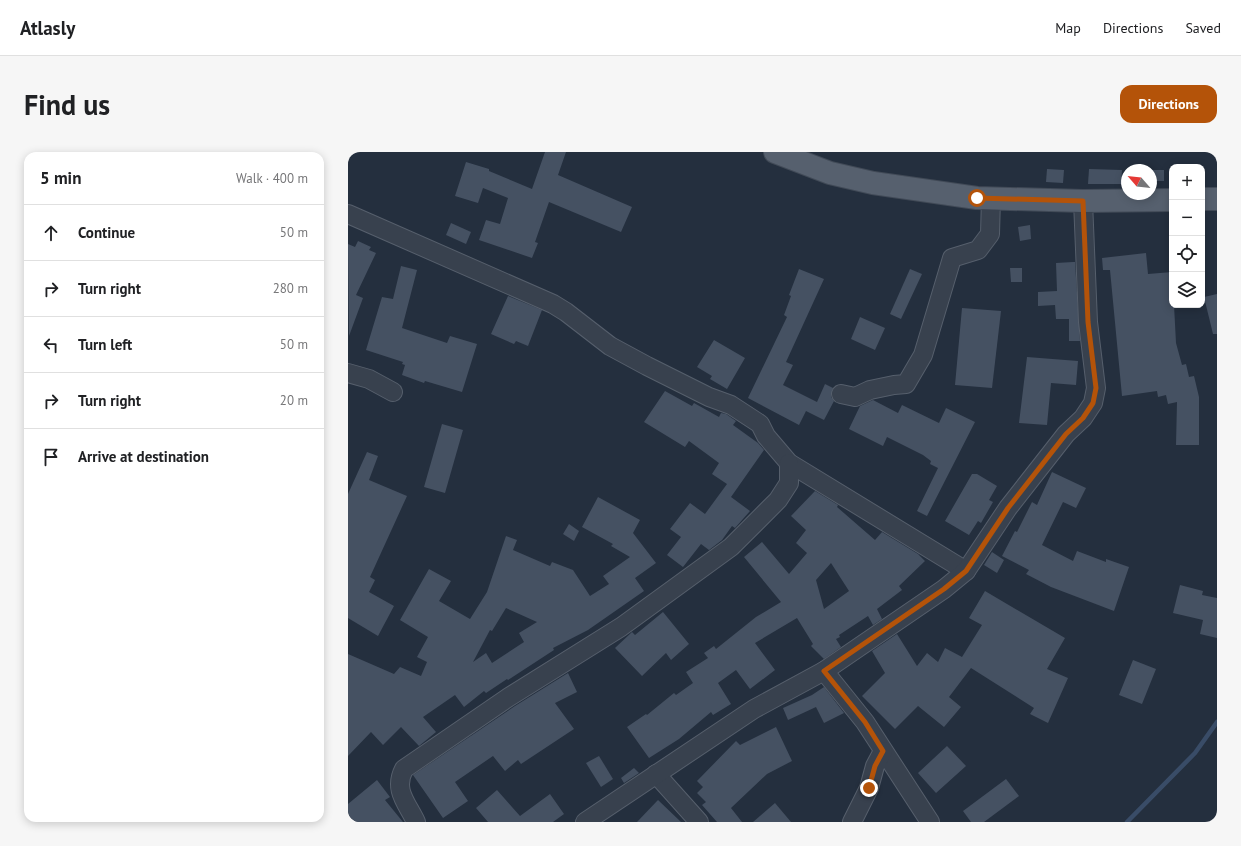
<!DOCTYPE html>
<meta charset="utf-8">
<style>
:root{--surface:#fff;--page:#f6f6f6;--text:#202124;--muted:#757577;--line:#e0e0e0;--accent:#b45309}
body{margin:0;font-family:"PT Sans",sans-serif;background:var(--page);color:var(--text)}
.controls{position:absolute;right:12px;top:12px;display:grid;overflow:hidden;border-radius:8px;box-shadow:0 2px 10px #0003}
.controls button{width:36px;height:36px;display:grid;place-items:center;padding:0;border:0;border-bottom:1px solid var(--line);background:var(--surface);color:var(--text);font:20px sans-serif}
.compass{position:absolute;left:773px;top:12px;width:36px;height:36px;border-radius:50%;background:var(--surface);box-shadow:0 2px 10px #0003;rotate:298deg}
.stop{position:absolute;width:12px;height:12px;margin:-9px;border:3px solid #b45309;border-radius:50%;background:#fff}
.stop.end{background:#b45309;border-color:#fff;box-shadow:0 1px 4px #0008}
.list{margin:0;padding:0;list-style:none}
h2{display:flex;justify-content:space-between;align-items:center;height:52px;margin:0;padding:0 16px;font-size:17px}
h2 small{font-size:13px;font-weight:400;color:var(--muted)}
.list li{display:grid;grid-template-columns:26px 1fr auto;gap:12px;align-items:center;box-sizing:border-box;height:56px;padding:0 16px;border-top:1px solid var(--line)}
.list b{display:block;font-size:15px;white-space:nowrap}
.list em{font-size:13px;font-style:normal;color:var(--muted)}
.icon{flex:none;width:22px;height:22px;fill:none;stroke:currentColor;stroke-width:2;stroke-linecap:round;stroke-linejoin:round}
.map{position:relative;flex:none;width:869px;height:670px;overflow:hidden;border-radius:12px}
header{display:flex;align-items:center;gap:24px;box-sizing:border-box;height:56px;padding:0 20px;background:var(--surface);border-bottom:1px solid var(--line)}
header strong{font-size:19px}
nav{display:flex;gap:22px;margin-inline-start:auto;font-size:14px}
.intro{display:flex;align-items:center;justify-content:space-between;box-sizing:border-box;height:96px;padding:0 24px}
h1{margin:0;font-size:28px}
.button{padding:10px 18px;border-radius:12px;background:var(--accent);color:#fff;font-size:14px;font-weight:700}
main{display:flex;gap:24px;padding:0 24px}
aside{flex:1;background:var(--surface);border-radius:12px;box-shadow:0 2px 10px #0003}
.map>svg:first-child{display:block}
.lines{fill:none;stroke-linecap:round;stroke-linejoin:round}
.stream{stroke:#394c67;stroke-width:4.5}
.building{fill:#455162;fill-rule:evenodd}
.minor-casing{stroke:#565f6c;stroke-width:20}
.major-casing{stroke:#414a57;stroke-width:24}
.minor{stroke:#38414e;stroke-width:18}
.major{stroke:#56606e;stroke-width:22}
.route{stroke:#b45309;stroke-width:5}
</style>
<header>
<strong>Atlasly</strong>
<nav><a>Map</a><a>Directions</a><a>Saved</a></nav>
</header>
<div class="intro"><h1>Find us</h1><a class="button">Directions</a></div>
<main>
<aside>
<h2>5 min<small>Walk · 400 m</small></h2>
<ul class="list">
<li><svg class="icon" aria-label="ahead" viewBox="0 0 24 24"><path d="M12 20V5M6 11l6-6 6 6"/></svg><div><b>Continue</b></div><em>50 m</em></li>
<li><svg class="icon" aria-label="right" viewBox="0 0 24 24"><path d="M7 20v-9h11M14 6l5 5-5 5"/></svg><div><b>Turn right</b></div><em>280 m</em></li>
<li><svg class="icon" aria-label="left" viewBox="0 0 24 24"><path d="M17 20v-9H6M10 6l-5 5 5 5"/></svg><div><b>Turn left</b></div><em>50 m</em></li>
<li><svg class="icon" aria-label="right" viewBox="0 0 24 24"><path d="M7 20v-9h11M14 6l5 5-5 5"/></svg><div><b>Turn right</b></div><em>20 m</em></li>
<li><svg class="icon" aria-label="arrive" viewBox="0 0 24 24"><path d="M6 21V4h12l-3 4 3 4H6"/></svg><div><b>Arrive at destination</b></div></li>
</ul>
</aside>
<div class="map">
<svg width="869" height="670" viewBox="0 0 869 670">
<rect width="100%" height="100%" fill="#242f3e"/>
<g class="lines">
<polyline class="stream" points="779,670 847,601 869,570"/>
</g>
<g class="building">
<polygon points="197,0 218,0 210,23 284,55 273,80 201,50 187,90 190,91 184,106 131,88 138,68 152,72 160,46 135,36 130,51 107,44 118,10 141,17 141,19 184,37"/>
<polygon points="699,17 716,18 715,31 698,30"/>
<polygon points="741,17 774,18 773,32 740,32"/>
<rect x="803" y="18" width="13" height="11"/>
<polygon points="103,71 123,80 118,92 98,83"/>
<polygon points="682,73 683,87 672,89 670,75"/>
<polygon points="10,89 23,95 21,98 28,101 8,143 15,146 1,184 0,92 7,95"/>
<polygon points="798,101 800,122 824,120 824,153 826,153 828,191 834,213 838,212 841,225 846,224 851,245 851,293 828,293 829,250 820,252 818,243 810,245 809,239 774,244 762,118 755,118 754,106"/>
<polygon points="725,110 727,110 732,189 721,189 721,167 708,167 707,153 690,154 690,140 709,139 708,111"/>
<polygon points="53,114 69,118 54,176 99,191 102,184 129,192 114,240 77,229 76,231 54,223 57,213 54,212 55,210 18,198 34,145 45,147"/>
<polygon points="662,116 674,116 674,130 663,130"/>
<polygon points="451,117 476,127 438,210 445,213 435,233 469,250 477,232 485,236 483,245 486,249 476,268 458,259 451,273 400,246 439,165 436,163 443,144 441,143"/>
<polygon points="562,117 574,122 553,167 542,162"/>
<polygon points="869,142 869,182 865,182 856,145"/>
<polygon points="160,144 194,158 180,194 168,189 166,192 143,182"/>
<polygon points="614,156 653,159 644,236 607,233"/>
<polygon points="512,165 537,176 527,198 503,187"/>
<polygon points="366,188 397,206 379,237 362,227 364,224 349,215"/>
<polygon points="679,205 730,209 728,233 703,231 699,273 671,271"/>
<polygon points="317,239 344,254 346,251 371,265 373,261 378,262 388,269 385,273 410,291 416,298 383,345 402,359 387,376 384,374 374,388 361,398 353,392 335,415 319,403 333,385 322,377 342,351 357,362 379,332 364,322 371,311 341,289 337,295 296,270"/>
<polygon points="525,248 550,261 554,253 591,271 598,256 627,270 579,364 569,359 590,316 582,312 583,309 575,303 539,285 535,294 501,277 512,254"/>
<polygon points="94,272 115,278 97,341 76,335"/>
<polygon points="19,300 30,304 21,328 59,344 22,425 27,428 21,440 46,454 30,484 0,466 0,342"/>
<polygon points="704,320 738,336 728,356 715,350 694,393 725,409 729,399 758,410 758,407 781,415 766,459 703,435 678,422 681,418 654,404 667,379 669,380 684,350 689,353"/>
<polygon points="624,322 629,322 649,334 641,348 645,350 633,371 630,369 621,383 597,369"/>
<path d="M467,339L490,353L489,355L527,388L534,380L570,402L577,409L551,434L554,438L529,457L534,467L525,473L520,464L491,483L492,485L488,487L493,495L476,507L463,494L465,492L449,466L407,491L427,518L402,537L388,518L370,531L383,552L365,563L363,560L331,587L301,606L279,575L298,562L299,563L326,541L328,543L345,531L338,520L360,506L356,501L366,494L368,497L408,465L433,450L396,405L414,390L441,422L459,401L448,391L458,378L443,364ZM483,411L501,439L476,457L468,428Z"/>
<path d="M250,345L292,368L285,381L308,411L287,426L296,439L240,478L205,496L206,498L160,528L159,527L138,541L136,539L116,555L107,543L75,565L88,580L71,594L53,575L35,593L23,580L0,604V502L46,522L52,515L73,524L79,510L69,505L80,485L52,468L81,417L103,429L91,449L122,467L139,440L158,384L169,388L165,398L202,414L204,410L225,418L242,444L261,432L255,424L282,405L263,394L265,392L234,375ZM158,456L189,470L171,481L176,490L144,511L138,501L125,510L142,478L144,479Z"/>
<polygon points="221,372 231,379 226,389 215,382"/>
<polygon points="644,400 656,408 649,421 636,413"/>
<polygon points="832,433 855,439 854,443 869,446 869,486 852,482 855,468 825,461"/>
<polygon points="637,439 717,486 699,517 720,526 700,571 682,562 686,556 623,516 601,545 613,555 596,575 570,554 547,577 514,544 537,521 524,499 549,482 569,514 579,501 590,510 597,496 614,505 634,473 621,466"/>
<polygon points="315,460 341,492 323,508 318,501 294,524 267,496 284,480 287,483"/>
<polygon points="785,508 808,517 794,552 771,543"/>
<polygon points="220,521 229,540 207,551 226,577 173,612 170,608 157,619 145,604 107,630 120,649 95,666 65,623 167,554"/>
<polygon points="476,535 496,561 476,571 468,555 440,568 435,556 464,543"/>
<polygon points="428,575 444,609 419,622 383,656 394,670 369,670 354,653 358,650 349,641 355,635 349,629 388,589 392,593"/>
<polygon points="599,594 618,614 588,641 570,621"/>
<polygon points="251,604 265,627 253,635 238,611"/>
<polygon points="286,616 291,621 276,631 273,626"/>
<polygon points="658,627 671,644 636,670 623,670 615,659"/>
<polygon points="29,628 42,645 37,648 55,670 0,670 0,652"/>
<polygon points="149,638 172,664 202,642 216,662 205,670 140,670 128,656"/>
<polygon points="310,648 333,670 289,670"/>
<polygon points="427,651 443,670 405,670"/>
</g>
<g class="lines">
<defs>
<g id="minor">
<polyline points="0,62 205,152 218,160 262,194 299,214 361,245 383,253 412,272 418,284 441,311 618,419"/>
<polyline points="0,221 21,227 45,240"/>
<polyline points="493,242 507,245 522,238 546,233 558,232 575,203 604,106 630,98 642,82 643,46"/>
<polyline points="476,519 517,570 582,670"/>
<polyline points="308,622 351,670"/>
<path d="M68,670C59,651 45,638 56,617L161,545L273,475L383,395L430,348L441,331V311"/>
<polyline points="237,670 406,557 476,519 596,437 618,419 660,356 718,282 735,266 745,251 748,236 740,170 735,49"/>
<polyline points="504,670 521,636 527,614 535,599"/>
</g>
<g id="major">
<polyline points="427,0 482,21 525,31 629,46 735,49 824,48"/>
<polyline points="854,47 869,47"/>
</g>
</defs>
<use href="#minor" class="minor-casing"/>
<use href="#major" class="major-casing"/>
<use href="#minor" class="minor"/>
<use href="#major" class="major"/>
</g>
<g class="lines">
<polyline class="route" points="521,636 527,614 535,599 517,570 476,519 596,437 618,419 660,356 718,282 735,266 745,251 748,236 740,170 735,49 629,46"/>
</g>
</svg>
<div class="controls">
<button>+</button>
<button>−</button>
<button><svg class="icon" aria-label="locate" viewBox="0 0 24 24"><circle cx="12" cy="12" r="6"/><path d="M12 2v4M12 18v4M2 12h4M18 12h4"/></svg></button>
<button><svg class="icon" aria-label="layers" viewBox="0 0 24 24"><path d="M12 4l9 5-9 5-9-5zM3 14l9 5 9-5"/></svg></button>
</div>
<svg class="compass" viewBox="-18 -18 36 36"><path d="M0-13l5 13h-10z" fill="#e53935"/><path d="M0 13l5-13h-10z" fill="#757577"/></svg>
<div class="stop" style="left:629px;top:46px"></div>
<div class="stop end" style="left:521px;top:636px"></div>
</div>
</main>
